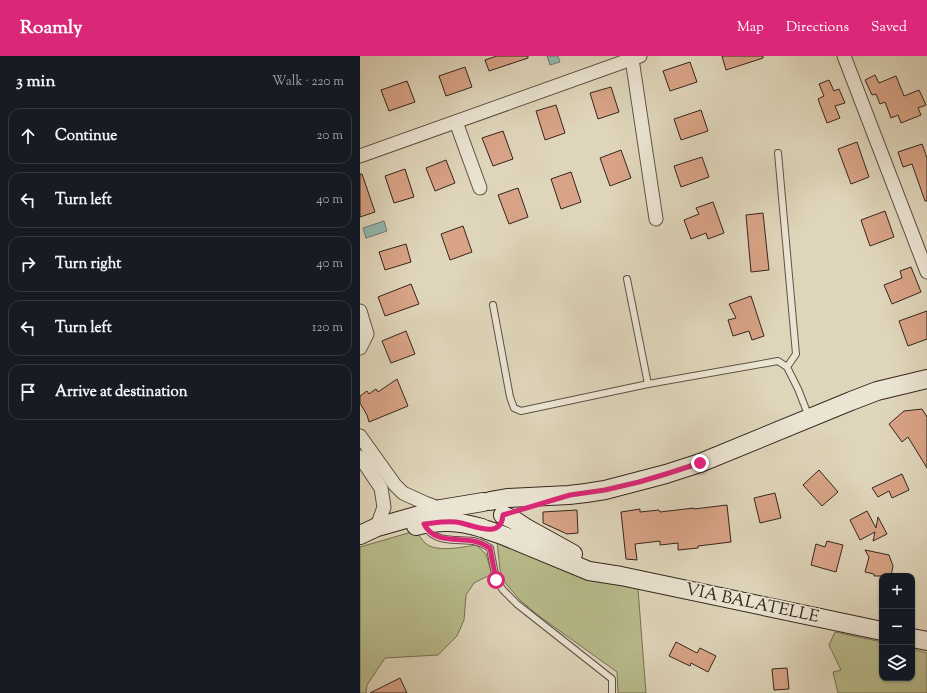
<!DOCTYPE html>
<meta charset="utf-8">
<style>
:root{--surface:#171b24;--page:#20242c;--text:#f1f3f6;--muted:#9ea1a6;--line:#363941;--accent:#db2777}
body{margin:0;font-family:"Sorts Mill Goudy",serif;background:var(--page);color:var(--text)}
.controls{position:absolute;right:12px;bottom:12px;display:grid;overflow:hidden;border-radius:8px;box-shadow:0 1px 3px #0004}
.controls button{width:36px;height:36px;display:grid;place-items:center;padding:0;border:0;border-bottom:1px solid var(--line);background:var(--surface);color:var(--text);font:20px sans-serif}
.stop{position:absolute;width:12px;height:12px;margin:-9px;border:3px solid #db2777;border-radius:50%;background:#fff}
.stop.end{background:#db2777;border-color:#fff;box-shadow:0 1px 4px #0008}
.list{margin:0;padding:0;list-style:none}
h2{display:flex;justify-content:space-between;align-items:center;height:52px;margin:0;padding:0 16px;font-size:17px}
h2 small{font-size:13px;font-weight:400;color:var(--muted)}
.list li{display:grid;grid-template-columns:26px 1fr auto;gap:12px;align-items:center;box-sizing:border-box;height:56px;margin:0 8px 8px;padding:0 8px;border:1px solid var(--line);border-radius:12px}
.list b{display:block;font-size:15px;white-space:nowrap}
.list em{font-size:13px;font-style:normal;color:var(--muted)}
.icon{flex:none;width:22px;height:22px;fill:none;stroke:currentColor;stroke-width:2;stroke-linecap:round;stroke-linejoin:round}
.map{position:relative;flex:none;width:567px;height:637px;overflow:hidden}
header{display:flex;align-items:center;gap:24px;box-sizing:border-box;height:56px;padding:0 20px;background:var(--accent);color:#fff}
header strong{font-size:19px}
nav{display:flex;gap:22px;margin-inline-start:auto;font-size:14px}
main{display:flex}
aside{flex:1;background:var(--surface)}
.map>svg:first-child{display:block}
.green{fill:#b8bb8b;stroke:#767054}
.water{fill:#93b9af;stroke:#6d7e75}
.building{fill:#d8a386;stroke:#35251d}
.lines{fill:none;stroke-linecap:round;stroke-linejoin:round}
.lane-casing{stroke:#605144;stroke-width:8}
.street-casing{stroke:#605144;stroke-width:15}
.secondary-casing{stroke:#35251d;stroke-width:20}
.lane{stroke:#eae4d2;stroke-width:6}
.street{stroke:#eae4d2;stroke-width:13}
.secondary{stroke:#eae4d2;stroke-width:18}
.route{stroke:#db2777;stroke-width:5}
.labels{text-anchor:middle;dominant-baseline:central;stroke-width:3.5;stroke-linejoin:round;paint-order:stroke}
.street-label{font-size:17px;fill:#35251d;stroke:#eae4d2}
</style>
<header>
<strong>Roamly</strong>
<nav><a>Map</a><a>Directions</a><a>Saved</a></nav>
</header>
<main>
<aside>
<h2>3 min<small>Walk · 220 m</small></h2>
<ul class="list">
<li><svg class="icon" aria-label="ahead" viewBox="0 0 24 24"><path d="M12 20V5M6 11l6-6 6 6"/></svg><div><b>Continue</b></div><em>20 m</em></li>
<li><svg class="icon" aria-label="left" viewBox="0 0 24 24"><path d="M17 20v-9H6M10 6l-5 5 5 5"/></svg><div><b>Turn left</b></div><em>40 m</em></li>
<li><svg class="icon" aria-label="right" viewBox="0 0 24 24"><path d="M7 20v-9h11M14 6l5 5-5 5"/></svg><div><b>Turn right</b></div><em>40 m</em></li>
<li><svg class="icon" aria-label="left" viewBox="0 0 24 24"><path d="M17 20v-9H6M10 6l-5 5 5 5"/></svg><div><b>Turn left</b></div><em>120 m</em></li>
<li><svg class="icon" aria-label="arrive" viewBox="0 0 24 24"><path d="M6 21V4h12l-3 4 3 4H6"/></svg><div><b>Arrive at destination</b></div></li>
</ul>
</aside>
<div class="map">
<svg width="567" height="637" viewBox="0 0 567 637">
<rect width="100%" height="100%" fill="#dfd5ba"/>
<filter id="stains"><feTurbulence type="fractalNoise" baseFrequency=".005" numOctaves="4"/><feColorMatrix values="0 0 0 0 .2 0 0 0 0 .09 0 0 0 0 .02 0 0 0 .5 -.17"/></filter>
<radialGradient id="worn" r=".72"><stop offset=".6" stop-color="#630" stop-opacity="0"/><stop offset="1" stop-color="#630" stop-opacity=".3"/></radialGradient>
<g class="green">
<path d="M55,475C59,479 62,484 65,487C76,497 103,491 116,489L126,498L132,518L114,527L106,539L104,564L97,580L78,599L25,602L7,629L6,637H0V491Z"/>
<polygon points="137,486 278,533 286,637 258,637 257,616 179,560 160,544 141,522"/>
<polygon points="475,576 522,586 522,622 552,622 552,593 567,597 567,637 478,637 473,616 481,614 469,589"/>
</g>
<g class="water">
<polygon points="187,0 198,0 200,6 190,9"/>
<polygon points="24,165 27,175 6,182 3,172"/>
</g>
<g class="building">
<polygon points="137,0 168,0 168,2 129,15 125,4"/>
<polygon points="362,0 403,0 403,2 366,14"/>
<polygon points="330,6 337,26 310,35 303,15"/>
<polygon points="105,11 112,31 86,40 79,20"/>
<polygon points="515,19 519,27 536,20 544,40 559,34 566,49 558,52 561,59 541,67 538,59 531,62 525,46 520,48 516,38 512,39 505,24"/>
<polygon points="469,24 474,35 479,33 485,47 475,50 480,62 467,67 458,43 464,40 459,28"/>
<polygon points="47,25 55,46 29,55 21,34"/>
<polygon points="251,31 259,56 238,63 230,37"/>
<polygon points="196,49 205,77 185,84 176,55"/>
<polygon points="341,54 348,75 321,84 314,63"/>
<polygon points="143,75 153,103 133,110 122,82"/>
<polygon points="497,86 509,121 491,128 478,93"/>
<polygon points="562,88 567,102 567,145 565,145 552,108 543,111 538,96"/>
<polygon points="261,94 271,122 250,130 240,102"/>
<polygon points="342,101 349,121 321,131 314,110"/>
<polygon points="86,104 95,127 75,135 66,112"/>
<polygon points="45,113 54,141 34,147 25,120"/>
<polygon points="211,116 221,146 201,153 191,123"/>
<polygon points="0,118 2,118 15,156 0,161"/>
<polygon points="158,132 168,161 149,168 138,139"/>
<polygon points="353,146 364,177 348,183 346,177 331,183 324,164 339,158 336,152"/>
<polygon points="525,155 534,181 510,190 501,164"/>
<polygon points="403,157 409,214 391,216 386,159"/>
<polygon points="103,170 112,196 90,204 81,178"/>
<polygon points="46,188 51,206 25,214 19,196"/>
<polygon points="551,211 561,236 532,248 524,229 542,222 540,215"/>
<polygon points="51,228 59,248 25,260 18,241"/>
<polygon points="391,240 404,280 392,284 389,275 373,280 368,264 376,262 369,248"/>
<polygon points="567,255 567,283 548,290 539,265"/>
<polygon points="46,275 55,298 31,307 22,285"/>
<polygon points="37,323 48,350 9,366 7,359 0,347 0,340 7,335 9,338 16,333 18,336"/>
<polygon points="562,353 567,361 567,412 548,381 542,386 529,368 544,355"/>
<polygon points="459,414 478,436 462,450 443,429"/>
<polygon points="542,418 549,434 532,442 529,435 518,441 512,432"/>
<polygon points="415,437 421,462 400,467 394,442"/>
<polygon points="367,449 371,486 338,490 338,492 318,494 318,487 300,489 300,485 275,488 277,504 266,503 261,456 280,453 280,456 299,454 300,456 334,452 334,453"/>
<polygon points="217,454 218,477 207,478 183,467 183,456"/>
<polygon points="507,455 516,472 518,461 527,478 513,485 515,476 500,484 490,464"/>
<polygon points="467,485 483,489 476,516 451,509 456,488 465,491"/>
<polygon points="505,494 529,499 533,510 531,520 514,520 514,518 505,516 509,501"/>
<polygon points="316,586 337,597 340,592 356,600 348,616 331,607 330,610 309,600"/>
<polygon points="427,612 429,633 414,634 412,613"/>
<polygon points="40,622 47,637 10,637"/>
</g>
<g class="lines">
<defs>
<g id="lane">
<polyline points="418,97 436,298 427,311"/>
<polyline points="267,223 288,328"/>
<polyline points="133,249 150,341 154,352 161,355 288,328 418,305 427,311 438,333 449,361"/>
<path d="M66,471C74,487 98,483 113,485C119,486 125,489 130,492L136,524L143,534L157,548L252,623V637"/>
</g>
<g id="street">
<polyline points="484,0 567,216"/>
<polyline points="272,3 296,163"/>
<polyline points="96,66 120,132"/>
<polyline points="0,100 280,0"/>
<polyline points="0,255 7,278 0,292"/>
<polyline points="0,380 35,429 43,437 65,447 81,453"/>
<polyline points="0,401 21,432 24,451 17,471"/>
</g>
<g id="secondary">
<polyline points="130,445 147,442 209,439 226,437 245,434 306,418 340,407 491,345 517,335 567,323"/>
<polyline points="143,459 154,464 166,472 213,498"/>
<path d="M56,470C80,464 98,465 122,472"/>
<polyline points="127,474 142,479 229,515 261,520 522,575"/>
<polyline points="0,479 17,471 81,453 123,446"/>
<polyline points="552,582 567,585"/>
</g>
</defs>
<use href="#lane" class="lane-casing"/>
<use href="#street" class="street-casing"/>
<use href="#secondary" class="secondary-casing"/>
<use href="#lane" class="lane"/>
<use href="#street" class="street"/>
<use href="#secondary" class="secondary"/>
</g>
<g class="lines">
<path class="route" d="M136,524L130,492C125,489 119,486 113,485C94,482 74,487 64,468C74,467 85,465 96,466C112,468 141,485 143,459L210,439L245,434L279,426L306,418L340,407"/>
</g>
<g class="labels">
<g class="street-label">
<text transform="translate(392 548) rotate(12)">VIA BALATELLE</text>
</g>
</g>
<rect width="100%" height="100%" filter="url(#stains)"/>
<rect width="100%" height="100%" fill="url(#worn)"/>
</svg>
<div class="controls">
<button>+</button>
<button>−</button>
<button><svg class="icon" aria-label="layers" viewBox="0 0 24 24"><path d="M12 4l9 5-9 5-9-5zM3 14l9 5 9-5"/></svg></button>
</div>
<div class="stop" style="left:136px;top:524px"></div>
<div class="stop end" style="left:340px;top:407px"></div>
</div>
</main>
